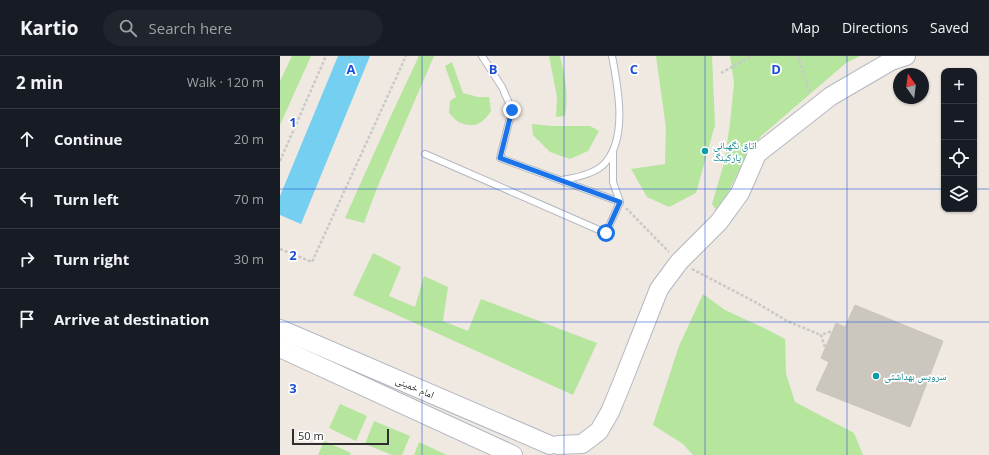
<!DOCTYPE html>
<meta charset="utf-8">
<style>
:root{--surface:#171b24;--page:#20242c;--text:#f1f3f6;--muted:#9ea1a6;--line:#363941}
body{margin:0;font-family:"Open Sans","Noto Naskh Arabic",sans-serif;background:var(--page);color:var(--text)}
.controls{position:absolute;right:12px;top:12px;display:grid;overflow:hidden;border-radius:8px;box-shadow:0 1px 3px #0004}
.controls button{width:36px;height:36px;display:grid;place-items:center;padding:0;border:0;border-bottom:1px solid var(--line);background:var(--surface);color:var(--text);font:20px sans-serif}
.compass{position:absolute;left:613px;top:12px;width:36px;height:36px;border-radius:50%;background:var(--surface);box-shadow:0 1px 3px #0004;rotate:346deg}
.scale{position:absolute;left:12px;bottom:10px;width:97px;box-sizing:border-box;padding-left:4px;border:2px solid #2e2e2e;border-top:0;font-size:11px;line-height:14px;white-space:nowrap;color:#2e2e2e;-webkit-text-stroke:3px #fff;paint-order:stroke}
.stop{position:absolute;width:12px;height:12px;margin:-9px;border:3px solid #1a73e8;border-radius:50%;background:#fff}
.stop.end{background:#1a73e8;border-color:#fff;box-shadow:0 1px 4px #0008}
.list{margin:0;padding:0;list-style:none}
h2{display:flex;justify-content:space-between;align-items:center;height:52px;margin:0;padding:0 16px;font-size:17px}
h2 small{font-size:13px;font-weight:400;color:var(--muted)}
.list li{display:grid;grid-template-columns:26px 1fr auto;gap:12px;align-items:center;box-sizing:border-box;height:60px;padding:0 16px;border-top:1px solid var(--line)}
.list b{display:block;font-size:15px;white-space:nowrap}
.list em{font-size:13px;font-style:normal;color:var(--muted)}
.icon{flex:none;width:22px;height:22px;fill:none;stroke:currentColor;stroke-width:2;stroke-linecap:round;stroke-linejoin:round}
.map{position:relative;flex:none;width:709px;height:399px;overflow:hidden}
header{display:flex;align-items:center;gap:24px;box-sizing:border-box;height:56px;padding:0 20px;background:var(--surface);border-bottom:1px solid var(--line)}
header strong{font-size:19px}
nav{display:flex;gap:22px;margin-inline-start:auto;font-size:14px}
.search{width:280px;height:36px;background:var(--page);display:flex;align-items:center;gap:10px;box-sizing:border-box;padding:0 14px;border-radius:22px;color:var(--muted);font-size:15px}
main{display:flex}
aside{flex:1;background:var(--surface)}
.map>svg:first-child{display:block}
.green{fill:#b6e59e}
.water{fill:#75cff0}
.building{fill:#cbc7bf;stroke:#cbc5ba}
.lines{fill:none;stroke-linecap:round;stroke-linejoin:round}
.lane-casing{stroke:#b4b7c1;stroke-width:8}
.secondary-casing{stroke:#b4b7c1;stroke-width:20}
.path{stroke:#c9c9c9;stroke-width:2.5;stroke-dasharray:3 2;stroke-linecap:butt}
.lane{stroke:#fff;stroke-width:6}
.secondary{stroke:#fff;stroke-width:18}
.route{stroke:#1a73e8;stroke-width:5}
.grid{fill:none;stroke:#1d4ed8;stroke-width:1;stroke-opacity:0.55}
.culture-dot{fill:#0f9aa8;stroke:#fff;stroke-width:1.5}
.labels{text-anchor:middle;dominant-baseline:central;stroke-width:3.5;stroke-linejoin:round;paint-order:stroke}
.culture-label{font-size:10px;fill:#0d838f;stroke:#fff;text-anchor:start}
.street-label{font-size:10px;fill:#2e2e2e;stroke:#fff}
.grid-label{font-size:13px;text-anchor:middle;font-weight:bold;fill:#1d4ed8;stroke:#fff;stroke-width:3.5;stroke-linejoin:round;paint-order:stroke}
</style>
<header>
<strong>Kartio</strong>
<div class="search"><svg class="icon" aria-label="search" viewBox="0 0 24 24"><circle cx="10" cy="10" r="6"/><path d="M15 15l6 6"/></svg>Search here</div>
<nav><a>Map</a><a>Directions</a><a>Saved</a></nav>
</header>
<main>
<aside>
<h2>2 min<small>Walk · 120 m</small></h2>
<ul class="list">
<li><svg class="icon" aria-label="ahead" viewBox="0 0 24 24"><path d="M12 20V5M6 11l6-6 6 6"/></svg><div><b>Continue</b></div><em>20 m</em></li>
<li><svg class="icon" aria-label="left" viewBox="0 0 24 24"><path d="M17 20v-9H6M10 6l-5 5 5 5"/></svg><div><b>Turn left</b></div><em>70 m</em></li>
<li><svg class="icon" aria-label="right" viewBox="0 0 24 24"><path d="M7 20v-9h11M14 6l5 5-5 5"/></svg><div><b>Turn right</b></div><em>30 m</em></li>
<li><svg class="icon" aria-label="arrive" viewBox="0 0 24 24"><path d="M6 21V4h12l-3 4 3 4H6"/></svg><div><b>Arrive at destination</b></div></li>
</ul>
</aside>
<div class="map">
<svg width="709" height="399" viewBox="0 0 709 399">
<rect width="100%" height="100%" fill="#efe9e1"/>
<g class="green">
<polygon points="12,0 31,0 0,69 0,25"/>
<polygon points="138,0 154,0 97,132 84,167 65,162 109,64 138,2"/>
<path d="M269,0H280C285,20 289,39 285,60L276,61L277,41Z"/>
<polygon points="376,0 432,0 435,69 416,137 389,151 367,141 351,113 385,108 386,72"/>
<polygon points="450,0 580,0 566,7 481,80 461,110 445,143 437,155 432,148 444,107 450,68 454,27"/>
<path d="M172,6L183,37L198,41H209L211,55C204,66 195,73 181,67C177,66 172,60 169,57L170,45L176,41L165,10Z"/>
<polygon points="252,68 272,70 310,70 319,75 308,95 290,103 270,96 253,79"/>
<polygon points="93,197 121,211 109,240 135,251 144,220 168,231 163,265 188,275 201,243 317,287 293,339 73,239"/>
<polygon points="423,238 445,254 484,272 505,283 506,318 515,346 574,377 583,399 413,399 403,388 373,369 399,290"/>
<polygon points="60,348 87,360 76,385 49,372"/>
<polygon points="94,365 130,380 122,399 112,399 85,388"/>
<polygon points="44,385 71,397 70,399 38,399"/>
<polygon points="139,386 167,399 134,399"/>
</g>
<polygon class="water" points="58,0 90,0 21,168 0,159 0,140"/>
<polygon class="building" points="575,249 663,285 630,371 536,334 549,306 541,302 556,267 565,271"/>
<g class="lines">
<defs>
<g id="lane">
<polyline points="202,0 222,31 232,54 220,102 340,146"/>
<polyline points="145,98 326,177 340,146 333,126 333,95"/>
<path d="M281,124C295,122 311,119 322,110C349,86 338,31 332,0"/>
</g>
<g id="secondary">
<polyline points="0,273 270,389"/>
<polyline points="0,292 233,399"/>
<polyline points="278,389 302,388 319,375 330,356 342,327 379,233 399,206 439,166 460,137 477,98 551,40 611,5 626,0"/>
</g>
</defs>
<use href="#lane" class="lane-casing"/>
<use href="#secondary" class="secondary-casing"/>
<g class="path">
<polyline points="518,0 530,38"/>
<polyline points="441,17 472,0"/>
<polyline points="0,105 46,0"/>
<polyline points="346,152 389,196"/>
<polyline points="0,193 32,206 126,0"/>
<polyline points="412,213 477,247 507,265 541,279"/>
<polyline points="545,291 541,279 552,275"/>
</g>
<use href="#lane" class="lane"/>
<use href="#secondary" class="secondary"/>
</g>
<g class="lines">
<polyline class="route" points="232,54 220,102 340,146 326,177"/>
</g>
<path class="grid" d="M142,0V399M284,0V399M425,0V399M567,0V399M0,133H664M694,133H709M0,266H709"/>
<g class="culture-dot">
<circle cx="425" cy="95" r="4"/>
<circle cx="596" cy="320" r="4"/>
</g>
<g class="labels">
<g class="culture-label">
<text x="433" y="89">اتاق نگهبانی<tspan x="433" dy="12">پارکینگ</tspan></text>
<text x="604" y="320">سرویس بهداشتی</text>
</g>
<g class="street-label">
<text transform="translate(135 331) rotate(23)">امام خمینی</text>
</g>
</g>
<g class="grid-label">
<text x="71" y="18">A</text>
<text x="213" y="18">B</text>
<text x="354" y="18">C</text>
<text x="496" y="18">D</text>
<text x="13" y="71">1</text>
<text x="13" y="204">2</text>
<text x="13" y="337">3</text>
</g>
</svg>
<div class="controls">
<button>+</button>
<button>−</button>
<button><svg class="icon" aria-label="locate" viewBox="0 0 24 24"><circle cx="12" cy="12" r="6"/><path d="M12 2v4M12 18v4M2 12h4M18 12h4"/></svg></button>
<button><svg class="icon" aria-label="layers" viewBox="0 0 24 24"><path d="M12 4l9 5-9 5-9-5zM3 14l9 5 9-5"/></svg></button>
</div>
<svg class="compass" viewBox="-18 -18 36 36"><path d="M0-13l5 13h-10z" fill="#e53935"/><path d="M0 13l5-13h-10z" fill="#9ea1a6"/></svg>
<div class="scale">50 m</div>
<div class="stop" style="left:326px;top:177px"></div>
<div class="stop end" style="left:232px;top:54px"></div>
</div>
</main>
